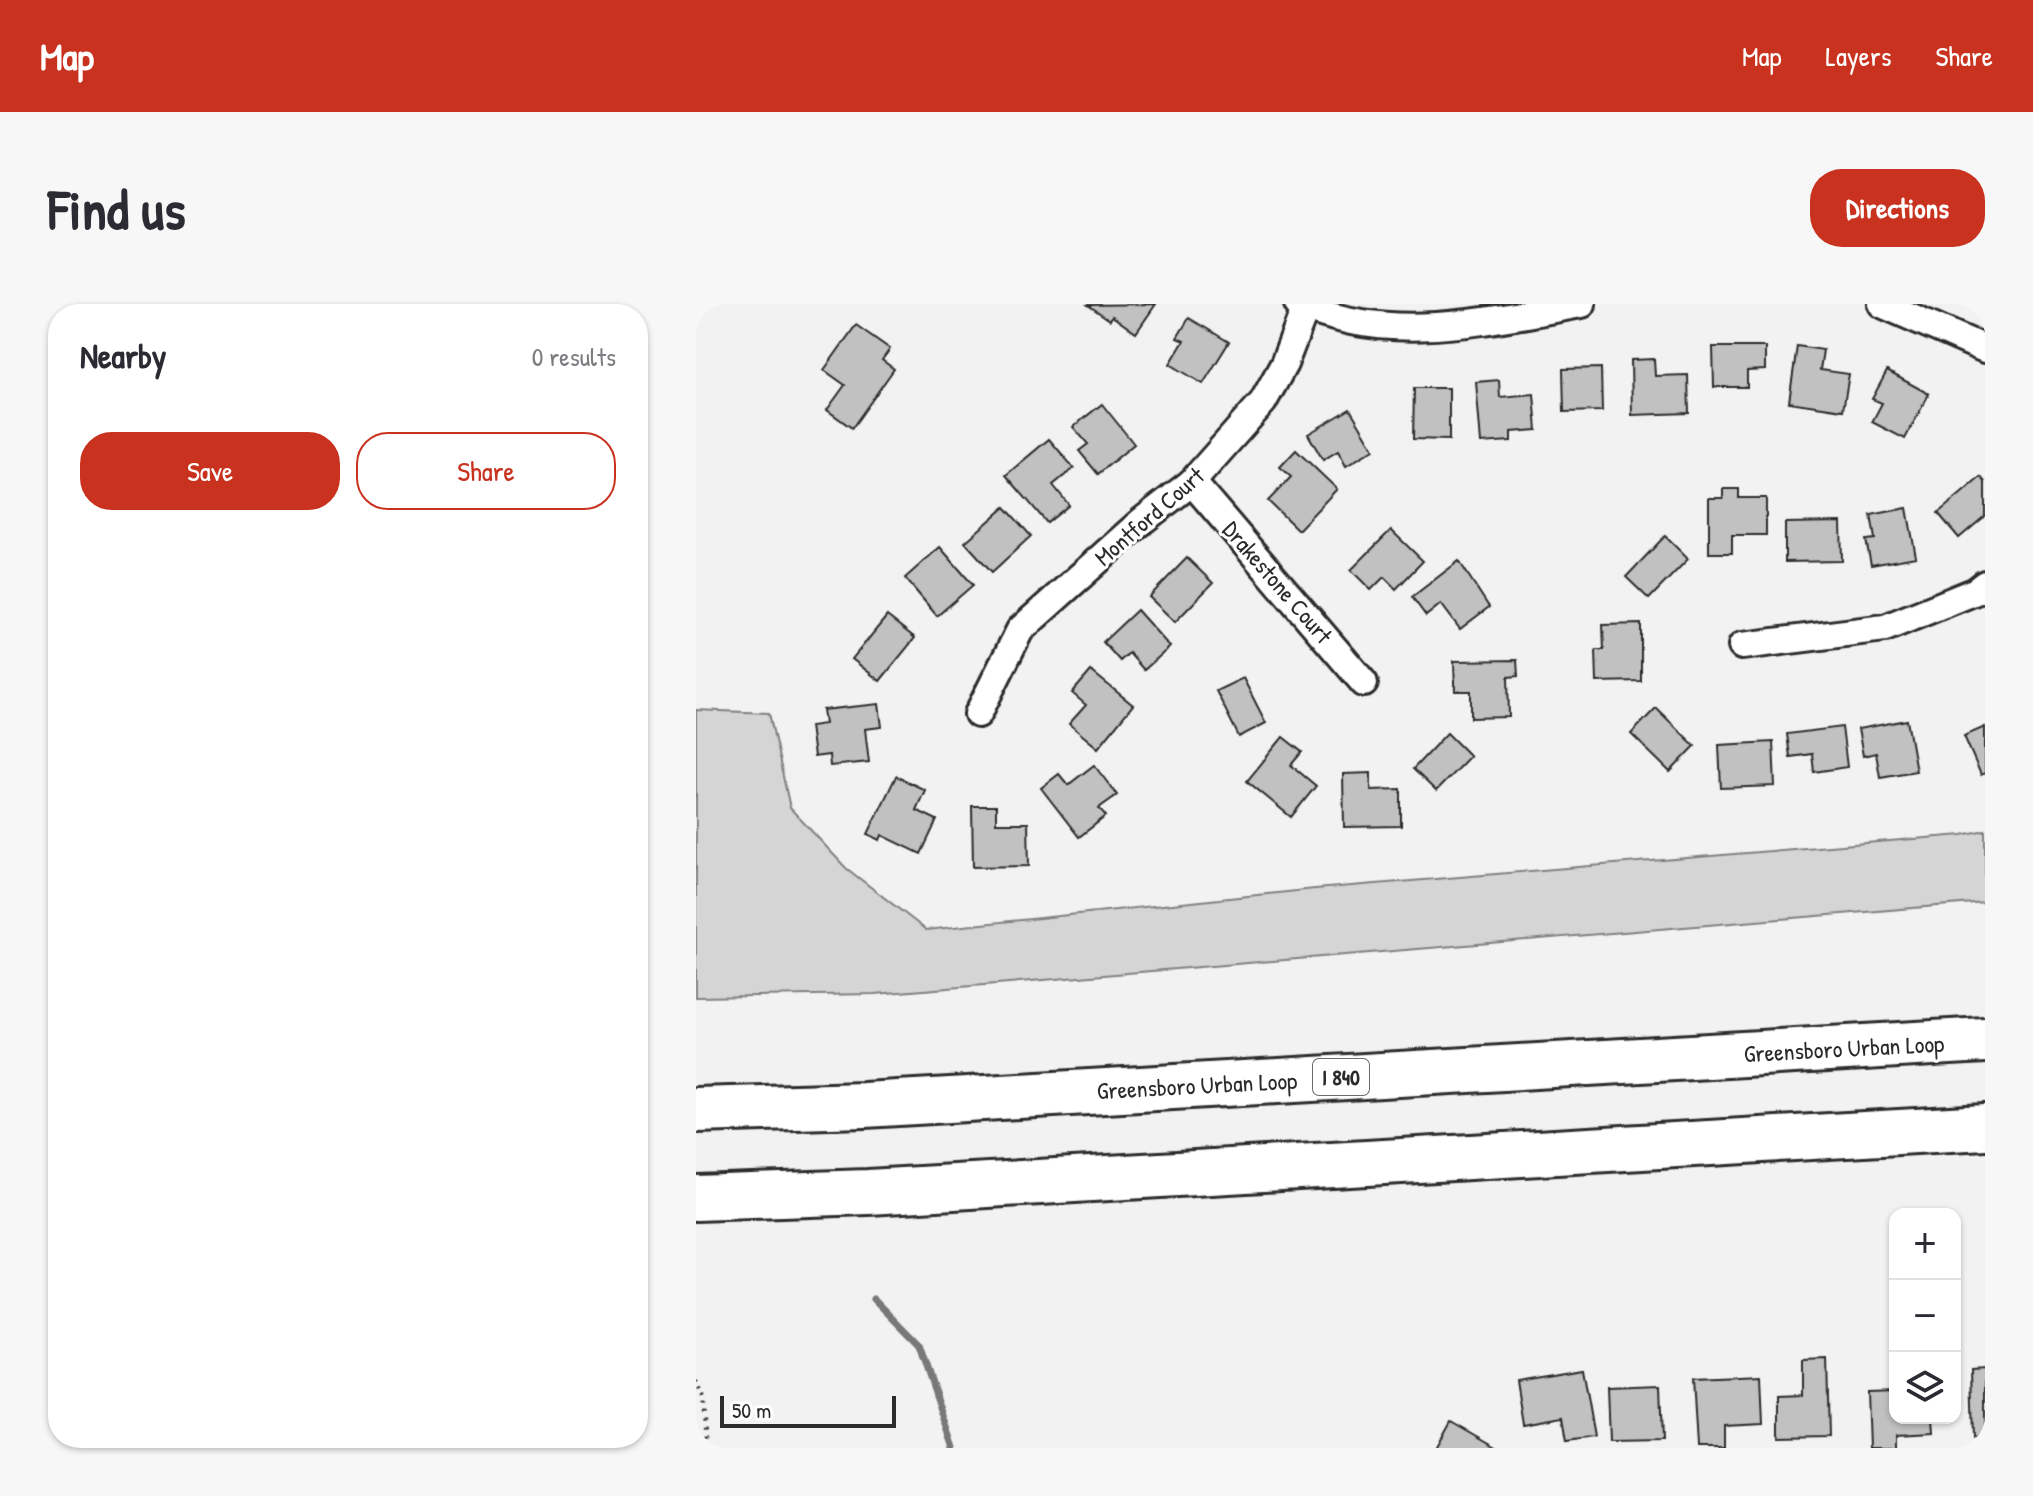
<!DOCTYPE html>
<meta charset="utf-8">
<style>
:root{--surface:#fff;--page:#f7f7f7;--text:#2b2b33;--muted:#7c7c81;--line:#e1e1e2;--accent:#c8321e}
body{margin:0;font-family:"Patrick Hand",sans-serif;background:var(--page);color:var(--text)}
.controls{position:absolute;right:24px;bottom:24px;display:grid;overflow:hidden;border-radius:16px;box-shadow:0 2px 6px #0004}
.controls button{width:72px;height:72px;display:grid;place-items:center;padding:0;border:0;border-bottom:2px solid var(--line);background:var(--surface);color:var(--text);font:40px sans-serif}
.scale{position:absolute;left:24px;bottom:20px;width:176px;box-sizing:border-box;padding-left:8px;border:4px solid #2b2b2b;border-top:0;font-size:22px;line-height:28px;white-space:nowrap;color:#2b2b2b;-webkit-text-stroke:6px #fff;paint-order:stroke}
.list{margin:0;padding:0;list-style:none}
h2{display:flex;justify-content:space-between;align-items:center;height:104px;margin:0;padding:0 32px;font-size:34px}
h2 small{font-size:26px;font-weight:400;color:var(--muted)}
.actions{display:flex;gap:16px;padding:24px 32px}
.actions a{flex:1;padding:18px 0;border:2px solid var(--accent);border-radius:32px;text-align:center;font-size:28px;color:var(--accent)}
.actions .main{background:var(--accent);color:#fff}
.icon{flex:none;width:44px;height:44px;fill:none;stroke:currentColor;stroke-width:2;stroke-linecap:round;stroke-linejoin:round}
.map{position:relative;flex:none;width:1289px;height:1144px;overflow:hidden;border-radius:32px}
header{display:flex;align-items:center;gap:48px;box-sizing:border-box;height:112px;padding:0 40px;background:var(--accent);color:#fff}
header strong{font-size:38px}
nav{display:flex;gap:44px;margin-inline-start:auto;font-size:28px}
.intro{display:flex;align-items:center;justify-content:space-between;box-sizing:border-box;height:192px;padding:0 48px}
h1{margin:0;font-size:56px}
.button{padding:20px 36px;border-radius:32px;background:var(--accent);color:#fff;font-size:28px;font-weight:700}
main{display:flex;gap:48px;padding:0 48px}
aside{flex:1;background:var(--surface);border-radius:32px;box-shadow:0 2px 6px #0004}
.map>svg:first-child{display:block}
.green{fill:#d5d5d5;stroke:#808080;stroke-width:2}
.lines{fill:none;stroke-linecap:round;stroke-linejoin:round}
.stream{stroke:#787878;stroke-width:7}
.building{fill:#c1c1c1;stroke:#2b2b2b;stroke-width:2}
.street-casing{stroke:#2b2b2b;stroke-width:32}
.highway-casing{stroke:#2b2b2b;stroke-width:50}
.path{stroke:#2b2b2b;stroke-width:4;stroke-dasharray:2 6;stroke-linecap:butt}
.street{stroke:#fff;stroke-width:26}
.highway{stroke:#fff;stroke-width:44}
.labels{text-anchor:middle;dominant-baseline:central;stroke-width:6;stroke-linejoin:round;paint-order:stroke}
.shield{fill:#fff;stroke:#6b6b6b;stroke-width:2}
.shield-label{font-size:22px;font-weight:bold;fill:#2b2b2b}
.street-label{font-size:24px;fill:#2b2b2b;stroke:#fff}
</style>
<header>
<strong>Map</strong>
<nav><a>Map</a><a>Layers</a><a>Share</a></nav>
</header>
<div class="intro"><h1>Find us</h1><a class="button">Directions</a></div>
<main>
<aside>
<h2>Nearby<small>0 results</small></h2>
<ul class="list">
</ul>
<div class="actions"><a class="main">Save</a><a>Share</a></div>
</aside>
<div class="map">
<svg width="1289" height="1144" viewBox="0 0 1289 1144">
<rect width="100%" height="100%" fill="#f2f2f2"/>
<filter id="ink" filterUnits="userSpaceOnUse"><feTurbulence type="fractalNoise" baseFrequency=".0125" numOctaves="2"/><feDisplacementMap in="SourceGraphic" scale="16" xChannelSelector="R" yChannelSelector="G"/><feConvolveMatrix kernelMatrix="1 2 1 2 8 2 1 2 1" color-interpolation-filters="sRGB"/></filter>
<g filter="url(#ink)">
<polygon class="green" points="0,406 73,409 94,504 150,564 230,626 619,585 1266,531 1289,526 1289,598 179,690 0,693"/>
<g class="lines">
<polyline class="stream" points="178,995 223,1041 258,1144"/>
</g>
<g class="building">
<polygon points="460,0 440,29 416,12 414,16 392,1"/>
<polygon points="493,14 533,38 507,80 474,60 488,37 481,34"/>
<polygon points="160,21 194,45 186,56 198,65 156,124 131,106 149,81 128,66"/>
<polygon points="1101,42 1127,46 1124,66 1153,70 1147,106 1093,98"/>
<polygon points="1017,43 1069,43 1069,66 1051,67 1051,83 1018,83"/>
<polygon points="958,55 959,72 992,71 993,109 936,111 935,56"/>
<polygon points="905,64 906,107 868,108 867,65"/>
<polygon points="1191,67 1233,90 1209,135 1176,118 1186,99 1176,95"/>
<polygon points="803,76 804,93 838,90 841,126 815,128 815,137 785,139 780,78"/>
<polygon points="718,84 753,84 753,136 717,135"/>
<polygon points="406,100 438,140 402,170 383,147 392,140 377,123"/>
<polygon points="654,105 678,145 650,162 642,147 627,156 612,130"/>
<polygon points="353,135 378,164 357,181 373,201 351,219 310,171"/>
<polygon points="600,146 641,185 602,226 572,197 595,173 584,163"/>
<polygon points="1285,173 1289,178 1289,212 1263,234 1242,209"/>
<polygon points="1027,185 1043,185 1043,194 1070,194 1070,231 1036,231 1036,249 1013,249 1013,194 1027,194"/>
<polygon points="309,203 335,232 296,268 269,238"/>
<polygon points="1211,204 1220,253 1175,261 1170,236 1179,235 1175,211"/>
<polygon points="1145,218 1146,257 1089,258 1089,219"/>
<polygon points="695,226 727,257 700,285 688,273 675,286 655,266"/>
<polygon points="969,232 992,255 953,295 930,273"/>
<polygon points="244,243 277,281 241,312 209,274"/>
<polygon points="491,254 517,279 479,318 453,293"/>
<polygon points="763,257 793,303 764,325 745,300 730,312 716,293"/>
<polygon points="441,306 474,343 448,366 433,349 424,357 407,338"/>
<polygon points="191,312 219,334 184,377 156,355"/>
<polygon points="945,320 945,377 901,378 900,346 908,346 907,321"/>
<polygon points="821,356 822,372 812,373 813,413 775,414 775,387 759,387 758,357"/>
<polygon points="395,367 437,401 402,444 373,420 390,401 376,389"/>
<polygon points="547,374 570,419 543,433 520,387"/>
<polygon points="183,400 186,423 169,425 173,458 134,462 133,451 118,453 114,422 129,420 127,406"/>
<polygon points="960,404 999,442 974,468 935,430"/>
<polygon points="1211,416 1220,467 1184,473 1180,449 1167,452 1162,425"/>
<polygon points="1146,423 1151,463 1118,468 1116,450 1094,453 1091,430"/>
<polygon points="1289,423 1289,469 1285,471 1268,432"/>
<polygon points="751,429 774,452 740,487 717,465"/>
<polygon points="587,433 606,448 595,461 620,482 595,513 551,477"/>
<polygon points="1077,438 1079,482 1025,484 1023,441"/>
<polygon points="398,461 421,491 403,504 410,512 383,533 345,484 363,470 372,481"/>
<polygon points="675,469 675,486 705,485 705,522 648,523 647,470"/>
<polygon points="200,472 229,486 220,506 241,516 225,550 186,531 184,536 172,530"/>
<polygon points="276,502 300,502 300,519 332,519 333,562 277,563"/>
<polygon points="1131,1055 1133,1132 1083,1133 1083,1092 1107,1091 1107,1056"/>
<polygon points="886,1065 898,1133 871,1137 867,1113 827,1120 820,1076"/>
<polygon points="1289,1065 1289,1133 1277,1134 1275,1066"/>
<polygon points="1065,1071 1067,1120 1028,1122 1028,1144 1001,1144 997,1074"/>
<polygon points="964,1081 966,1137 913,1138 911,1083"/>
<polygon points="1199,1087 1199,1114 1237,1114 1238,1129 1200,1131 1200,1144 1173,1144 1171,1088"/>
<polygon points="755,1117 802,1144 740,1144"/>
</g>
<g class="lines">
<defs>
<g id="street">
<path d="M602,0C694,42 792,16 886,0"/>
<polyline points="1186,0 1289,45"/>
<polyline points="496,178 668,379"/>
<polyline points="1046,342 1189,324 1280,287 1289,280"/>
<polyline points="282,410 324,326 446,217 496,178 567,98 588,60 610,3"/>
</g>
<g id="highway">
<polyline points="0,806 168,801 1289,736"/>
<polyline points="0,894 172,888 1289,823"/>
</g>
</defs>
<use href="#street" class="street-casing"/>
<use href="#highway" class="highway-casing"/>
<polyline class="path" points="0,1077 7,1094 10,1144"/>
<use href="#street" class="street"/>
<use href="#highway" class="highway"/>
</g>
</g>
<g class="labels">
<rect class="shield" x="617" y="755" width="56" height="36" rx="6"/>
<g class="shield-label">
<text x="645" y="773">I 840</text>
</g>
<g class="street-label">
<text transform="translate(453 212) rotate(-41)">Montford Court</text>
<text transform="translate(582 278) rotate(49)">Drakestone Court</text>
<text transform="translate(1148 744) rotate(-3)">Greensboro Urban Loop</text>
<text transform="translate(501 781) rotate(-3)">Greensboro Urban Loop</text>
</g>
</g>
</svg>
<div class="controls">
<button>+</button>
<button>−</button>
<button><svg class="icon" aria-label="layers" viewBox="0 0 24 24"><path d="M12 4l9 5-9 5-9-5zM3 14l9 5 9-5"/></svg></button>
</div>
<div class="scale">50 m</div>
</div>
</main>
